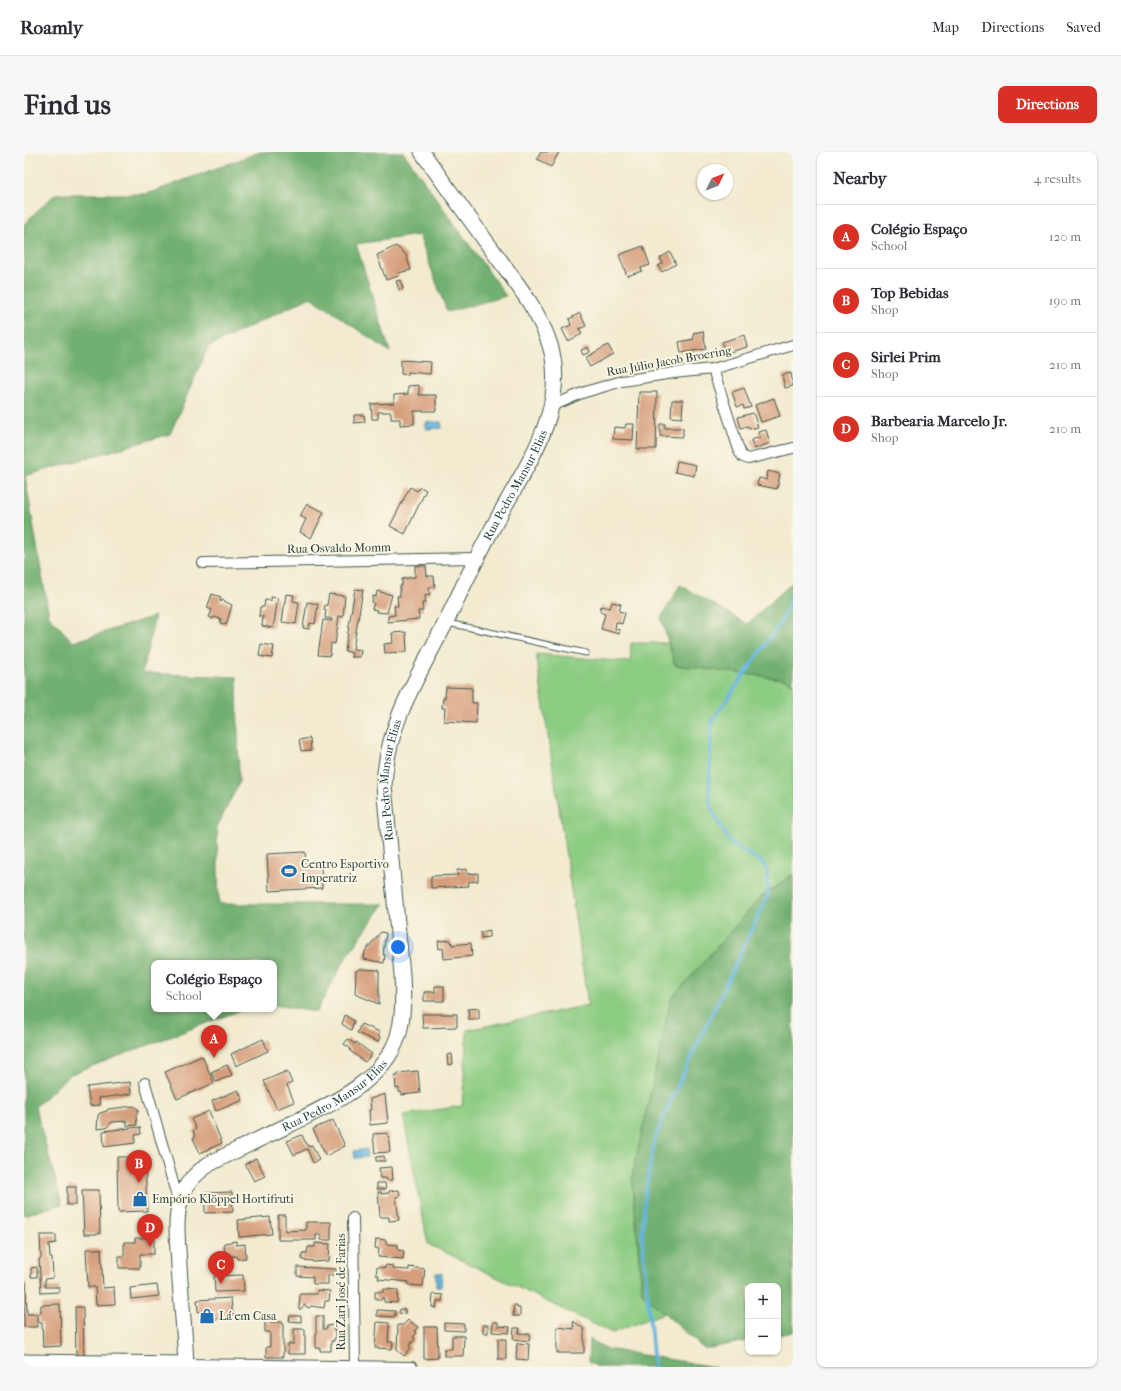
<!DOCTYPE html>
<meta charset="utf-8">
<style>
:root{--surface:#fff;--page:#f7f7f7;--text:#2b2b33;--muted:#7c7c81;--line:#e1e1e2;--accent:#d93025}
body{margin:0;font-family:"IM FELL French Canon",serif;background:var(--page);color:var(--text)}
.controls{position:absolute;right:12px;bottom:12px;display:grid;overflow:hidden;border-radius:8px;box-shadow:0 1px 3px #0004}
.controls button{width:36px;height:36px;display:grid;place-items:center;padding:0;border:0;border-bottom:1px solid var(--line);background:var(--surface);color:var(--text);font:20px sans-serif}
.compass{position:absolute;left:673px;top:12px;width:36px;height:36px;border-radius:50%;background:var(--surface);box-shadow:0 1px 3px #0004;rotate:47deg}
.you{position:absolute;left:374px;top:795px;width:14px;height:14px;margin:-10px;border:3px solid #fff;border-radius:50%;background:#1a73e8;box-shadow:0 0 0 6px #1a73e833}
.badge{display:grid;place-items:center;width:26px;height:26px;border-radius:50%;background:var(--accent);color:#fff;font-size:13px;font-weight:700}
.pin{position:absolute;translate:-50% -33px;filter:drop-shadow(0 1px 2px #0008)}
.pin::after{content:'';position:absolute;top:21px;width:14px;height:12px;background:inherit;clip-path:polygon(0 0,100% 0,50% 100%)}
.popup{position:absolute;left:127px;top:808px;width:126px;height:52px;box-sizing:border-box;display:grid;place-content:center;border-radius:8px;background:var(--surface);filter:drop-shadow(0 1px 3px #0005);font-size:13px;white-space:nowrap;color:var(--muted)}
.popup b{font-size:15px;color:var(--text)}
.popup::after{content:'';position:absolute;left:50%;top:100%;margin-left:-8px;border:8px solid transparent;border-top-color:var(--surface)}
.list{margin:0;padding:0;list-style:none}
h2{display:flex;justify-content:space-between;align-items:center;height:52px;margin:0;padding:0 16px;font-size:17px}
h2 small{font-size:13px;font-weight:400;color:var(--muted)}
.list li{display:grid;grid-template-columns:26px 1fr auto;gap:12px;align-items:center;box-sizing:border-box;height:64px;padding:0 16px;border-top:1px solid var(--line)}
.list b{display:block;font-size:15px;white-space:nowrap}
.list p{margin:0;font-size:13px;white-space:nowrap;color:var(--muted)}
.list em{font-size:13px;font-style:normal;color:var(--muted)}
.map{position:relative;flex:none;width:769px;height:1215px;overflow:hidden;border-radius:8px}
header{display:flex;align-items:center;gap:24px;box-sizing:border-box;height:56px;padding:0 20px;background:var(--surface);border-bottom:1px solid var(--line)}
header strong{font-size:19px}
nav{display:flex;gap:22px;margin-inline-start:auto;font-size:14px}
.intro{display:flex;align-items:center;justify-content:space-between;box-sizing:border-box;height:96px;padding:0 24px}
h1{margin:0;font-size:28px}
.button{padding:10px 18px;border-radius:8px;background:var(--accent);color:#fff;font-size:14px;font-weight:700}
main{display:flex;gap:24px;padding:0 24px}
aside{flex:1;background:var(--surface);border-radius:8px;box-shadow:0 1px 3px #0004}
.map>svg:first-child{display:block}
.green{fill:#8dcc83;stroke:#56845c}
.forest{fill:#72b071;stroke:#487652}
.water{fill:#65b5df;stroke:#42798a}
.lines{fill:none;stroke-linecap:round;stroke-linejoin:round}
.stream{stroke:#65b5df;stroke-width:3.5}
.building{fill:#d69e7c}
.lane-casing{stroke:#3f574b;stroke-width:7}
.street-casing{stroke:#3f574b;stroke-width:12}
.secondary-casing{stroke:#3f574b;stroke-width:17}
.lane{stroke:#fff;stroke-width:5}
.street{stroke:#fff;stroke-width:10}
.secondary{stroke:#fff;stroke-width:15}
.labels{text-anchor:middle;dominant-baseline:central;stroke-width:4;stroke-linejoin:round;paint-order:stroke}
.street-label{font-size:12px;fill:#1f3d34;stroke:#fcf5e5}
.poi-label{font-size:12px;fill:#1f3d34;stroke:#fcf5e5;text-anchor:start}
</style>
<header>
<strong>Roamly</strong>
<nav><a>Map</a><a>Directions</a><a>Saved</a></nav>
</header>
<div class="intro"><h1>Find us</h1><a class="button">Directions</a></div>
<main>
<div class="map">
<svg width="769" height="1215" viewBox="0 0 769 1215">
<rect width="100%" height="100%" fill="#fcf5e5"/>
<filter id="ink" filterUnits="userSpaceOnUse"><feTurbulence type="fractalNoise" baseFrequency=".025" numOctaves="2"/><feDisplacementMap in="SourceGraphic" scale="8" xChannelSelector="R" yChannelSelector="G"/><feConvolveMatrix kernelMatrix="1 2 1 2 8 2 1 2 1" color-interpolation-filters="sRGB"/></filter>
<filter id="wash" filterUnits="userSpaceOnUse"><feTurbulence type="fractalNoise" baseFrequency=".012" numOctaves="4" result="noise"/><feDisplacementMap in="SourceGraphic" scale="16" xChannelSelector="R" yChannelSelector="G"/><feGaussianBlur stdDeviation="0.9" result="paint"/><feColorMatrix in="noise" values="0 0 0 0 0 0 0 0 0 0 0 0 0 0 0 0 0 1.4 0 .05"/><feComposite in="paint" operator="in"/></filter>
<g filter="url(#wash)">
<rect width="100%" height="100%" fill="#f2ebd0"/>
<polygon class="green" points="607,491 644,491 651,513 760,527 769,531 769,722 735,747 633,912 621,965 611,1052 613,1078 640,1161 588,1181 404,1092 379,963 438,954 443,878 564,853 512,502 606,510"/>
<g class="forest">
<polygon points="236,0 379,0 482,144 423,160 395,83 332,92 366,200 287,145 184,195 146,282 1,324 25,464 49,490 131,464 118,521 213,525 215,631 193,675 195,752 360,752 324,802 292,860 250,853 250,811 130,811 130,857 220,857 47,922 11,955 38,1052 0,1063 0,72 31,42 123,42"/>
<polygon points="769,430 769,531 760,527 651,513 637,466 656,433 723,472"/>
<polygon points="769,723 769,1180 754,1183 754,1134 724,1134 724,1189 680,1197 618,1141 608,1025 647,847 735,747"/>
<polygon points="565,1187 583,1197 691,1215 574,1215 564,1210"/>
</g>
<g class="water">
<polygon points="402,270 417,270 418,276 402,277"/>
<polygon points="342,997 343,1005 331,1006 330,999"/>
<polygon points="412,1121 418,1121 417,1135 412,1135"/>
</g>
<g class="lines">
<polyline class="stream" points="630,1215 618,1083 621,1042 631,986 647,948 739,754 744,742 743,719 739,711 706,691 687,656 685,640 688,569 759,467 769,439"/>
</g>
<g id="blocks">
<g class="building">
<polygon points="517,0 535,0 527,15 513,7"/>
<polygon points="372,94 382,103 387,118 374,121 375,124 362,128 353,103"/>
<polygon points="619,94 626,113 617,116 618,119 603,124 595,103"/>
<polygon points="646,100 652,112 638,120 634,114 639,111 636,106"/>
<polygon points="377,128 379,137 375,138 372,129"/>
<polygon points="556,161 562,174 555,177 558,182 544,189 538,177 547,173 545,167"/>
<polygon points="679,179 682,197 657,201 655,190 670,187 669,181"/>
<polygon points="720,183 723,195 702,201 698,190"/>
<polygon points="584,193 589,202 566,215 561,206"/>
<polygon points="564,195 566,200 559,203 557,198"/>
<polygon points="377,208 407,210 406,222 384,220 384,223 377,222"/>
<polygon points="767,221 769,234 761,236 758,223"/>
<polygon points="395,233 395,243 412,243 412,259 390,259 390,272 376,273 376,267 367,267 367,260 354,260 354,267 348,267 347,252 370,251 370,243 384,242 384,234"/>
<polygon points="720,236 727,255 720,257 719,253 713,255 708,240"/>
<polygon points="615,240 633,240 632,297 613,297"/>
<polygon points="750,246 756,264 737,270 731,253"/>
<polygon points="648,248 659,248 658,266 647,265"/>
<polygon points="729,261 734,275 725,277 724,274 717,276 714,265"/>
<polygon points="330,263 340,263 341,270 330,271"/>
<polygon points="602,272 610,272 609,288 589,287 590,275 601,276"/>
<polygon points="636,272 641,272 641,276 659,276 659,285 636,284"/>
<polygon points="742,278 746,291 730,297 727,288 736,285 734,280"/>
<polygon points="653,309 672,313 670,324 651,320"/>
<polygon points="744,319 756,322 753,337 733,333 735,326 743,328"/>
<polygon points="386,335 393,339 396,335 402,338 381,382 366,374"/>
<polygon points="283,352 300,360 287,386 276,380 282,367 276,364"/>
<polygon points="391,414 402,414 403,424 410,424 411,435 405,435 406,442 401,443 402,451 398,451 399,459 394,459 395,467 364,470 364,464 371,463 370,454 374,454 373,444 376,444 376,434 378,434 378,427 391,425"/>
<polygon points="331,437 339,438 329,497 337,498 336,505 327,505 328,501 321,499"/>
<polygon points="353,439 368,443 363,461 352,460 353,458 348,457 350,451 348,450 349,444 352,445"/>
<polygon points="188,442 197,445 196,449 197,450 198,448 208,453 202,473 196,471 197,467 190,465 189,467 185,465 188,458 183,456"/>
<polygon points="262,442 270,443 269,449 275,450 272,472 258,470"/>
<polygon points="305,442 321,444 319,465 315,464 311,492 307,491 306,504 294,503 299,468 308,469 308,467 301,466 302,458 300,458 301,453 303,453"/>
<polygon points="247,445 254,446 249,476 238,474 239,464 235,464 236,455 240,455 241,448 247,449"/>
<polygon points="283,450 294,452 291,472 286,471 285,477 279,476"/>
<polygon points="588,450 597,452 595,459 601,461 598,472 592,470 591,477 596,478 595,482 577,477 581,462 576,460 577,454 586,456"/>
<polygon points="382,480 383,500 361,501 360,492 369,491 368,481"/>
<polygon points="237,492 250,494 248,506 235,504"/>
<polygon points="422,535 448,536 448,551 453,551 452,571 420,569 421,556 418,556 419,546 421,546"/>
<polygon points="286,586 287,598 277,599 275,588"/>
<polygon points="281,700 282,714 297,713 298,736 245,739 243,702"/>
<polygon points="443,717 443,722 454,721 454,729 444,730 445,734 407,736 407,724 434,723 433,718"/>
<polygon points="466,778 465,785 457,786 457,780"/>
<polygon points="357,780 362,781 359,803 361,803 360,811 340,807 341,799"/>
<polygon points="427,788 428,793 447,791 448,804 420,807 419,796 415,797 414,789"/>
<polygon points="335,817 355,818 355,852 331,842 332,819"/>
<polygon points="411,834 420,834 420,849 400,849 400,840 411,840"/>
<polygon points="455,856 455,867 445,867 444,857"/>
<polygon points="398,862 433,862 433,875 399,876"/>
<polygon points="321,863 330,869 327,878 318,872"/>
<polygon points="337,872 356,880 354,884 356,885 354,890 333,881"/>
<polygon points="239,887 244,899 212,914 207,902"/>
<polygon points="324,887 331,892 332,890 348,902 341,910 326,899 327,897 320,892"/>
<polygon points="428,902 429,912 424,913 423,903"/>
<polygon points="178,904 190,931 153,947 141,920"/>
<polygon points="203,913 208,923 192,930 187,920"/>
<polygon points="263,919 268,931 263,933 270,950 253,957 240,929"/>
<polygon points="394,919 396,941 378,943 377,940 375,940 375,936 372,937 371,924 374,924 374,921"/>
<polygon points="106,930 107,942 75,946 76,953 66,954 63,935"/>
<polygon points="214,938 219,948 192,959 188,949"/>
<polygon points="361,942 364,971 346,973 345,958 347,958 346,947"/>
<polygon points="110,954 115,958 112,963 113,973 103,974 103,969 88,970 82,976 73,977 74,963 76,961 83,959 84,957"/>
<polygon points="185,959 198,991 176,1001 169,986 171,985 169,979 172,977 167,967"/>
<polygon points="309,968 321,994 302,1004 289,977"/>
<polygon points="116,975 117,982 111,983 111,991 80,995 79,979"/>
<polygon points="364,981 366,1000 351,1001 349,982"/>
<polygon points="278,983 283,994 288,993 295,1008 289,1011 283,997 270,1003 263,989"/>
<polygon points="360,1004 361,1009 352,1009 352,1005"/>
<polygon points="93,1005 121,1005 123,1059 94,1060"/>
<polygon points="232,1006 241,1024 230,1029 221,1012"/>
<polygon points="368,1015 369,1028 363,1028 362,1026 356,1026 355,1016"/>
<polygon points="353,1031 361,1031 362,1037 353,1037"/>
<rect x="43" y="1035" width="9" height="18"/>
<polygon points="58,1038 75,1038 76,1082 60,1082"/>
<polygon points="375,1038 376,1044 372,1045 375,1068 365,1069 365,1065 356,1065 354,1040 357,1040 357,1042 365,1041 365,1039"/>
<polygon points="208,1040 209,1060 181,1061 181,1041"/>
<polygon points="254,1063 261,1063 261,1079 282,1078 282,1070 307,1070 307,1088 297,1088 297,1083 292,1083 292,1088 254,1088"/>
<polygon points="246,1065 248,1082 215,1085 214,1068"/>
<polygon points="16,1083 32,1083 32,1091 25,1092 26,1106 28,1106 29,1126 21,1127 21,1135 35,1135 35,1140 17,1141 15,1107 17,1106"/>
<polygon points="111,1086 130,1086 130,1102 116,1102 116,1116 95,1116 95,1104 100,1104 100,1090 111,1090"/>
<polygon points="352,1087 362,1088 362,1092 374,1093 374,1098 380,1099 379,1107 354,1105 355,1097 351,1096"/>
<polygon points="212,1089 212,1093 221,1092 222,1106 213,1107 212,1104 201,1105 200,1091"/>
<polygon points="291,1091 306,1092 305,1109 289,1110 289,1109 278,1108 278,1101 283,1101 284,1095 291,1095"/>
<polygon points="62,1097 77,1097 79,1136 90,1135 91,1152 72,1153 71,1135 64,1135"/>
<polygon points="362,1113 369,1114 369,1117 385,1118 385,1115 401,1117 399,1134 384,1133 385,1130 354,1127 355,1123 352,1123 353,1115 361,1116"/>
<polygon points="13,1115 13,1125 7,1125 7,1116"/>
<polygon points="273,1115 312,1117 312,1123 304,1123 304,1132 289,1132 289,1125 273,1124"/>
<polygon points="219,1123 220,1139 191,1140 190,1124"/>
<polygon points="0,1130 2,1130 3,1162 13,1162 13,1175 0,1175"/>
<polygon points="133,1133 135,1144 107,1147 106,1136"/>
<polygon points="359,1137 374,1138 373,1151 360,1150 360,1146 358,1146 357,1148 353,1148 353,1146 351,1146 351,1140 359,1140"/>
<polygon points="293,1138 306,1139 305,1149 301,1149 300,1156 287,1154 285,1156 280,1153 277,1157 275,1157 276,1142 293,1142"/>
<polygon points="409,1142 419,1143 418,1149 413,1149 412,1156 408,1155"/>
<polygon points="207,1146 209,1166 180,1168 179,1159 174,1160 173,1148"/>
<polygon points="36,1152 37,1194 19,1195 18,1171 15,1171 14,1161 17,1161 17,1153"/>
<polygon points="490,1153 493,1153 493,1156 496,1156 496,1164 489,1164"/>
<polygon points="51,1155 59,1155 60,1207 52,1207"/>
<polygon points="376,1157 381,1157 381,1162 375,1161"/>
<polygon points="353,1158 371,1159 371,1165 353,1164"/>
<polygon points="266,1164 277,1164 277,1170 265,1169"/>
<polygon points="292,1164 299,1164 299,1177 302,1177 303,1174 309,1173 309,1178 311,1178 311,1187 310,1187 310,1189 307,1189 307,1199 296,1199 296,1196 292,1196"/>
<polygon points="384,1168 394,1175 391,1179 393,1181 389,1185 391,1187 385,1194 387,1196 380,1204 373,1198 374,1173 379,1173"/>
<polygon points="549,1169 560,1177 560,1201 533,1201 533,1175 550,1177"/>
<polygon points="241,1170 259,1170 259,1205 242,1205 242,1195 246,1195 246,1180 241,1180"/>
<polygon points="353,1170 365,1171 364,1190 369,1190 368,1197 351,1196"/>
<polygon points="469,1170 474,1170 474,1174 486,1175 485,1181 468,1180"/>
<polygon points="420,1171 440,1172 440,1179 420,1178"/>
<rect x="459" y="1173" width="5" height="8"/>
<polygon points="400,1175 413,1175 414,1206 400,1207"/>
<polygon points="490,1176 496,1176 495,1181 506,1182 505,1189 489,1187"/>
<polygon points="270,1177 281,1177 281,1202 264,1202 264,1192 270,1192"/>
<polygon points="428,1184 440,1184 439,1204 420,1204 420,1197 428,1197"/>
<rect x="474" y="1187" width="8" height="20"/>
<polygon points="493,1191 505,1192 504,1208 492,1207"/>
</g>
</g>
</g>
<g filter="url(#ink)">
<use href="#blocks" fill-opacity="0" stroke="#3f574b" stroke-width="1"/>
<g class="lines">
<defs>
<polyline id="lane" points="424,471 562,501"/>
<g id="street">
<polyline points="689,217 716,301 719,305 724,307 769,296"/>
<polyline points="528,254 558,241 598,229 649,221 689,217 769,193"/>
<polyline points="179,411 452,406"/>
<polyline points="121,931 155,1052"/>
<polyline points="329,1066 331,1214"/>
<polyline points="162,1212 388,1215"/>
</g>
<g id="secondary">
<polyline points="0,1210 162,1212"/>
<path id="s1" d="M162,1215C161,1181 157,1148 155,1114C154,1090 149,1061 160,1039C165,1027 175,1019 185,1012C212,998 240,985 267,972C306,953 360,929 374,884C380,864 379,843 378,823L360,634C362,574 394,524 421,472C438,436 455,401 474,366C502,314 545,256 526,193C515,158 490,128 469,99C445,66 421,33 398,0"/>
</g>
</defs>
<use href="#lane" class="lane-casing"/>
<use href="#street" class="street-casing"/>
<use href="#secondary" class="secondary-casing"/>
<use href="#lane" class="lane"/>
<use href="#street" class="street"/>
<use href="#secondary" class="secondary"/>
</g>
</g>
<defs>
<symbol id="stadium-bare" viewBox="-9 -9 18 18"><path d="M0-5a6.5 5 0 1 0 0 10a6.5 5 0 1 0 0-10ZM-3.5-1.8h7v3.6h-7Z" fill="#1f6fb2" stroke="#fcf5e5" stroke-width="2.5" paint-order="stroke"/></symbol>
<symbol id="shop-bare" viewBox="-9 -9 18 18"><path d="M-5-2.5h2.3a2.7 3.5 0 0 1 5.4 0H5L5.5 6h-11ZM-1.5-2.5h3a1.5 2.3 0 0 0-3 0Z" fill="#1f6fb2" stroke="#fcf5e5" stroke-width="2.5" paint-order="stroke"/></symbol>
</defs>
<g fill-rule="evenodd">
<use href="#stadium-bare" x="254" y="708" width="22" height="22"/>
<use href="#shop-bare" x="105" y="1036" width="22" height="22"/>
<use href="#shop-bare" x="172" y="1153" width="22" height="22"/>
</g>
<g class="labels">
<g class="street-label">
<text transform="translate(645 209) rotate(-10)">Rua Júlio Jacob Broering</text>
<text stroke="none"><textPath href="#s1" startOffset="1030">Rua Pedro Mansur Elias</textPath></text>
<text transform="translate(315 396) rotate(-1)">Rua Osvaldo Momm</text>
<text stroke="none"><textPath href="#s1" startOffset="706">Rua Pedro Mansur Elias</textPath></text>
<text stroke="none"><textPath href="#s1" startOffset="358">Rua Pedro Mansur Elias</textPath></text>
<text transform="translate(317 1140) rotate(-90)">Rua Zari José de Farias</text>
</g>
<g class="poi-label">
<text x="277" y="712">Centro Esportivo<tspan x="277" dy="14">Imperatriz</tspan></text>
<text x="128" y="1047">Empório Klöppel Hortifruti</text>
<text x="195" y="1164">Lá em Casa</text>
</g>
</g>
</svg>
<div class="controls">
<button>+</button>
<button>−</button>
</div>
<svg class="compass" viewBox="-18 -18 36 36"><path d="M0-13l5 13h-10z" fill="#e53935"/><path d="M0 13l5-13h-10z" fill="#7c7c81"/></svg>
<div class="you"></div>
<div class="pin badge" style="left:190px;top:906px">A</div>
<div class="popup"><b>Colégio Espaço</b>School</div>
<div class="pin badge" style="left:115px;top:1031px">B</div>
<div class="pin badge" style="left:197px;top:1132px">C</div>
<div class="pin badge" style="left:126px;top:1095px">D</div>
</div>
<aside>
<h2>Nearby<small>4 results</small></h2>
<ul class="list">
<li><span class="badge">A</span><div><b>Colégio Espaço</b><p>School</p></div><em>120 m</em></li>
<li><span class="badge">B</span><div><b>Top Bebidas</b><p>Shop</p></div><em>190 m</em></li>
<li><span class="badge">C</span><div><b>Sirlei Prim</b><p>Shop</p></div><em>210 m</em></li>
<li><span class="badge">D</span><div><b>Barbearia Marcelo Jr.</b><p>Shop</p></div><em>210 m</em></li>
</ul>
</aside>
</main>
